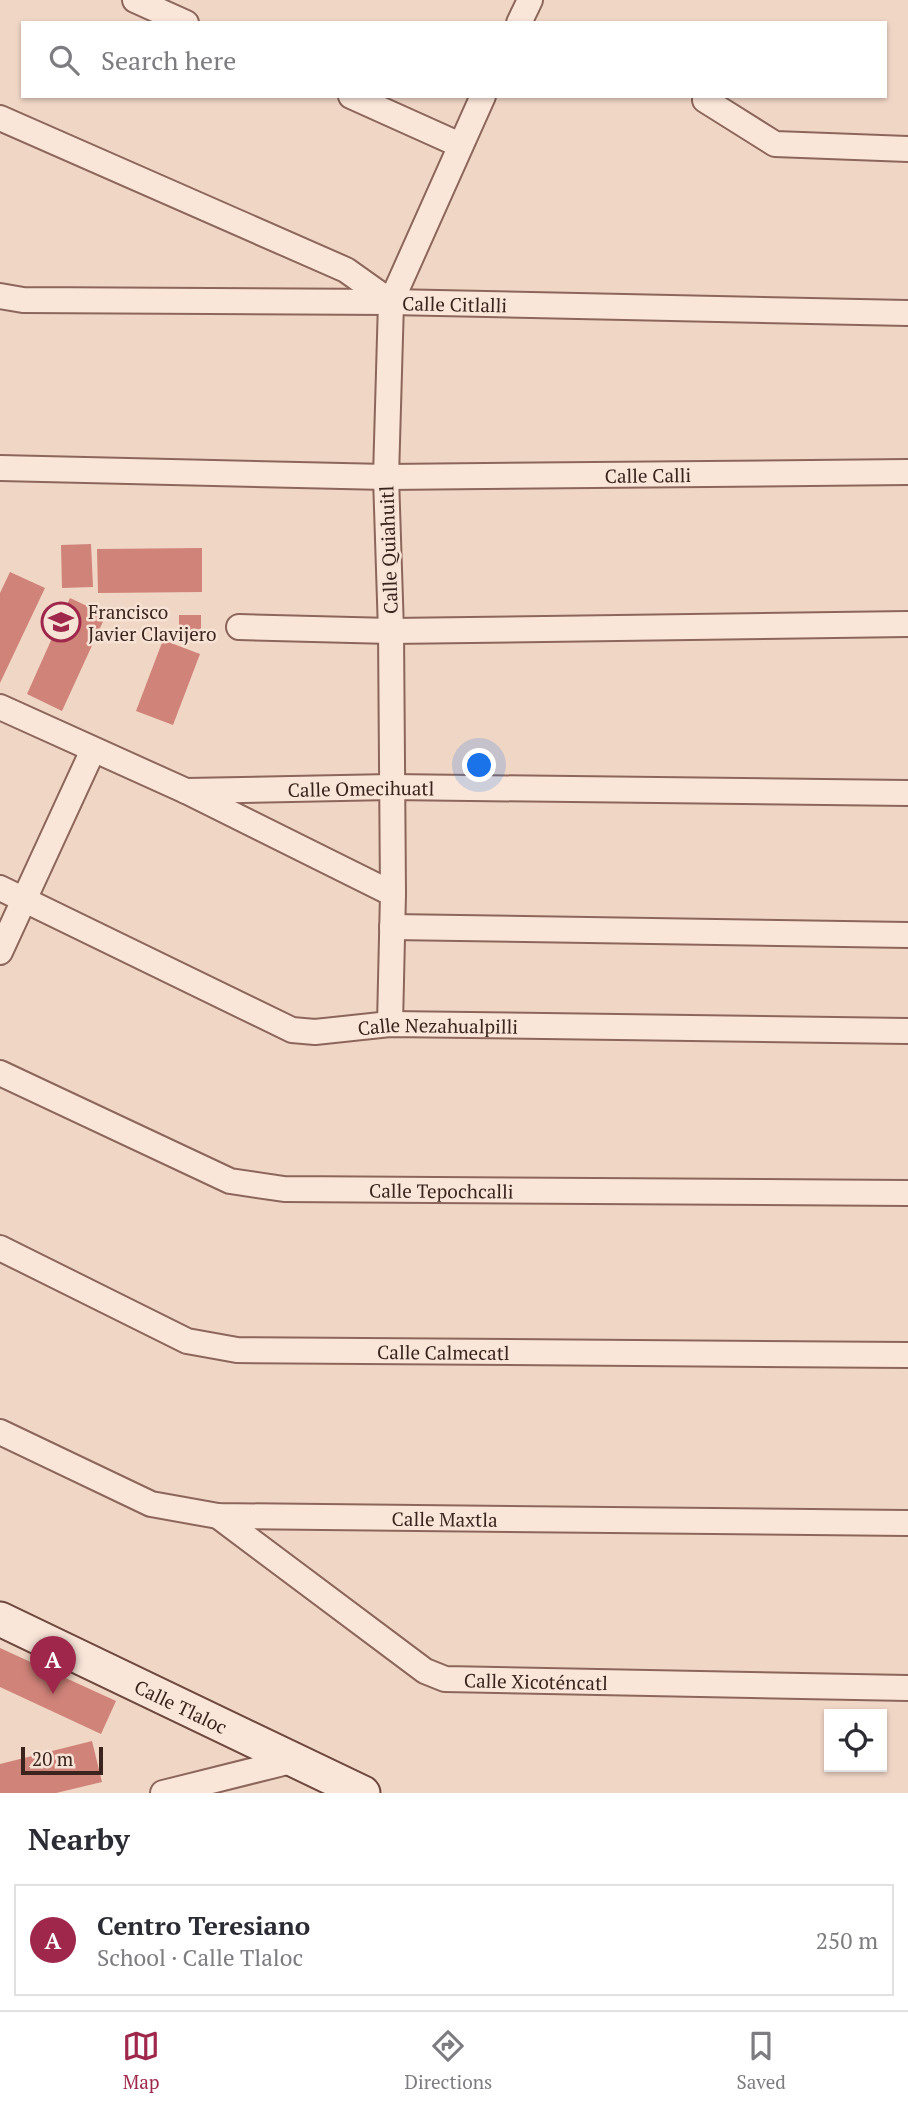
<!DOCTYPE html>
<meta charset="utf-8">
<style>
:root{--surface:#fff;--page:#f2f2f3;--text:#2b2b33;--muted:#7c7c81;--line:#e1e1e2;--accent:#9e274b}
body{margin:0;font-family:"PT Serif",serif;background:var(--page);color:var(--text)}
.controls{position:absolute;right:21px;bottom:21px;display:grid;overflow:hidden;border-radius:0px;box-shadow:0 2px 5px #0004}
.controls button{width:63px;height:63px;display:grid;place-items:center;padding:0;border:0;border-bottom:2px solid var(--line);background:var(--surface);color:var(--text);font:35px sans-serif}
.scale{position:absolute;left:21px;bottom:18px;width:82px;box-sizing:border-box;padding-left:7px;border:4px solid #3b241e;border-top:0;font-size:19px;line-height:24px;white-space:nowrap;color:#3b241e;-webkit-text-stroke:5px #f7e3d5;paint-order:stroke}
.you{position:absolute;left:480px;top:766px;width:24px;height:24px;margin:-18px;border:5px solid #fff;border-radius:50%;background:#1a73e8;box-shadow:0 0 0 10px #1a73e833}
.badge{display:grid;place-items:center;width:46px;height:46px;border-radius:50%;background:var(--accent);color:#fff;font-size:23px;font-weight:700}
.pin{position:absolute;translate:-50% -58px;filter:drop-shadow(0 2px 4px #0008)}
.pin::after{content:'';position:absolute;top:37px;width:24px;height:21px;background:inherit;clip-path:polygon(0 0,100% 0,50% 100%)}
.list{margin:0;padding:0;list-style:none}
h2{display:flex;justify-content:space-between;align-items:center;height:91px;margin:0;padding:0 28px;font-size:30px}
h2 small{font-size:23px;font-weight:400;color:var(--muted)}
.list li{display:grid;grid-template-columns:46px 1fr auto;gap:21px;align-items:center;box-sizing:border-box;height:112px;margin:0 14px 14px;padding:0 14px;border:2px solid var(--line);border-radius:0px}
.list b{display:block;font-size:26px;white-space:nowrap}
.list p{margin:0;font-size:23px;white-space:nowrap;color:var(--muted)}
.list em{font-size:23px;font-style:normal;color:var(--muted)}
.icon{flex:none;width:38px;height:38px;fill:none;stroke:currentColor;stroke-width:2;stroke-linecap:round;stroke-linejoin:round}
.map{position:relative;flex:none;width:908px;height:1793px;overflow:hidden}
.search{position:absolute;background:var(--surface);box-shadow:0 2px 5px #0004;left:21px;right:21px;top:21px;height:77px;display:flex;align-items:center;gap:18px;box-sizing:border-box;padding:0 24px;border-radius:0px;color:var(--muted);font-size:26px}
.sheet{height:217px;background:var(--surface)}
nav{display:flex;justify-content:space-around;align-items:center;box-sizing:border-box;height:98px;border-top:2px solid var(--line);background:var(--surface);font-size:19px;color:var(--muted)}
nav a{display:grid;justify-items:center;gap:4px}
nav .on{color:var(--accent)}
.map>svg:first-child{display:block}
.building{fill:#d08379}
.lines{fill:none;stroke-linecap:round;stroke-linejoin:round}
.street-casing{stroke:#8c665a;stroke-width:28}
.secondary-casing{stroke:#6e473d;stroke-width:37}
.street{stroke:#fae6d9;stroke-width:24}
.secondary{stroke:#fae6d9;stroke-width:33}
.labels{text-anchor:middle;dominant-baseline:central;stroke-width:5;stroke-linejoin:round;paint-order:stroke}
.street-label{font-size:19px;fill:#3b241e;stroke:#f7e3d5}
.poi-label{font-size:19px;fill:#3b241e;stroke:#f7e3d5;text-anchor:start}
</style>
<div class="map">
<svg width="908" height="1793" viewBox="0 0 908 1793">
<rect width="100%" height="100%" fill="#f0d6c5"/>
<g class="building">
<polygon points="91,544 93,587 62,588 61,545"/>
<polygon points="202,548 202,592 98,593 97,549"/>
<polygon points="10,572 45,588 0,683 0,593"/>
<polygon points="70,598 106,615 62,711 27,694"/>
<rect x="179" y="615" width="22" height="24"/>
<polygon points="163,640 200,654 173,725 136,711"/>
<polygon points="0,1648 116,1701 101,1734 0,1687"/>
<polygon points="92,1741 102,1782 56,1793 0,1793 0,1764"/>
</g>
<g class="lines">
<defs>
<g id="street">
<polyline points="135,0 186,23"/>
<polyline points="519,23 530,0"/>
<polyline points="351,96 460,145"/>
<polyline points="705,100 775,144 908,149"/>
<polyline points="0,118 346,270 391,302"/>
<path id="s1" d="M0,296L23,300L391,302L908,313"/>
<path id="s2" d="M0,468L386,477L908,472"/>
<polyline points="239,627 391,631 908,624"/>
<polyline points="0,707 186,791 393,894"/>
<path id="s3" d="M186,791L391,787L908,793"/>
<path id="s4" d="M0,888L292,1030L315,1032L390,1024L908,1031"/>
<polyline points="392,927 908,935"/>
<polyline points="0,952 93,750"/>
<polyline points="390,1024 393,894 391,631 386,477 391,302 483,96"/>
<path id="s5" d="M0,1073L230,1181L284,1189L908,1193"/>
<path id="s6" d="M0,1248L187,1341L237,1350L908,1355"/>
<path id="s7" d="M0,1432L151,1504L218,1516L908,1523"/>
<path id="s8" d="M218,1516L425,1671L445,1679L908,1688"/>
<polyline points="163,1793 295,1760"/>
</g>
<g id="secondary">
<path id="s9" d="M0,1619L363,1793"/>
</g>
</defs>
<use href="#street" class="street-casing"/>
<use href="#secondary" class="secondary-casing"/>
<use href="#street" class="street"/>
<use href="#secondary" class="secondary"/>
</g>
<defs>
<symbol id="school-ring" viewBox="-11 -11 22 22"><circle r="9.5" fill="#f7e3d5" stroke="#9e274b" stroke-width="1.5"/><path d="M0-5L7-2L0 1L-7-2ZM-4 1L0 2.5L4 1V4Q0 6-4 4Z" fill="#9e274b"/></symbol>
</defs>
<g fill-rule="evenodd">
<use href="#school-ring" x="39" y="600" width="44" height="44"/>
</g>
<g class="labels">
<g class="street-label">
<text stroke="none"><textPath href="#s1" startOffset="455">Calle Citlalli</textPath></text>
<text stroke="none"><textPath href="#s2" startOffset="648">Calle Calli</textPath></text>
<text transform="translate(388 550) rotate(-92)">Calle Quiahuitl</text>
<text stroke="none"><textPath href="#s3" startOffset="175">Calle Omecihuatl</textPath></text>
<text stroke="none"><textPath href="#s4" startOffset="471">Calle Nezahualpilli</textPath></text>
<text stroke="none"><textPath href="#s5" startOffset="466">Calle Tepochcalli</textPath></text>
<text stroke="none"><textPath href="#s6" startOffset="466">Calle Calmecatl</textPath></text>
<text stroke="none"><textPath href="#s7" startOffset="462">Calle Maxtla</textPath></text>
<text stroke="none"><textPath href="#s8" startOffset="371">Calle Xicoténcatl</textPath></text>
<text stroke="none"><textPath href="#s9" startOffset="201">Calle Tlaloc</textPath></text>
</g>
<g class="poi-label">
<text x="88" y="611">Francisco<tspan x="88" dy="22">Javier Clavijero</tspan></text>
</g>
</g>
</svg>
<div class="controls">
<button><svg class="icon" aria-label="locate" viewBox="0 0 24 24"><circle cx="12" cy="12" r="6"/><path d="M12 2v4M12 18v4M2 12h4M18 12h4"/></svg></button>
</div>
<div class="scale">20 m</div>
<div class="you"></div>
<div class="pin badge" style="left:53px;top:1694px">A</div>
<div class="search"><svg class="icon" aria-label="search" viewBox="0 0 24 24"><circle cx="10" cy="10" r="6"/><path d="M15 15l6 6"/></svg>Search here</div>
</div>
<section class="sheet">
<h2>Nearby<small></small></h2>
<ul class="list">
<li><span class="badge">A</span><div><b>Centro Teresiano</b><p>School · Calle Tlaloc</p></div><em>250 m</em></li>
</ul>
</section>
<nav>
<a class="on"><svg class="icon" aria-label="map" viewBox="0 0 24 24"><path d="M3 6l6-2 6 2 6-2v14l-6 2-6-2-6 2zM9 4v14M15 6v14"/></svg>Map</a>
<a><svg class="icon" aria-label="directions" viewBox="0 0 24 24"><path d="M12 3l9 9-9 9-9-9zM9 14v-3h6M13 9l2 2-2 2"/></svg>Directions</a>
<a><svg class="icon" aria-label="saved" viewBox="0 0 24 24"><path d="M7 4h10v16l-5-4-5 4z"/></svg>Saved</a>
</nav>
